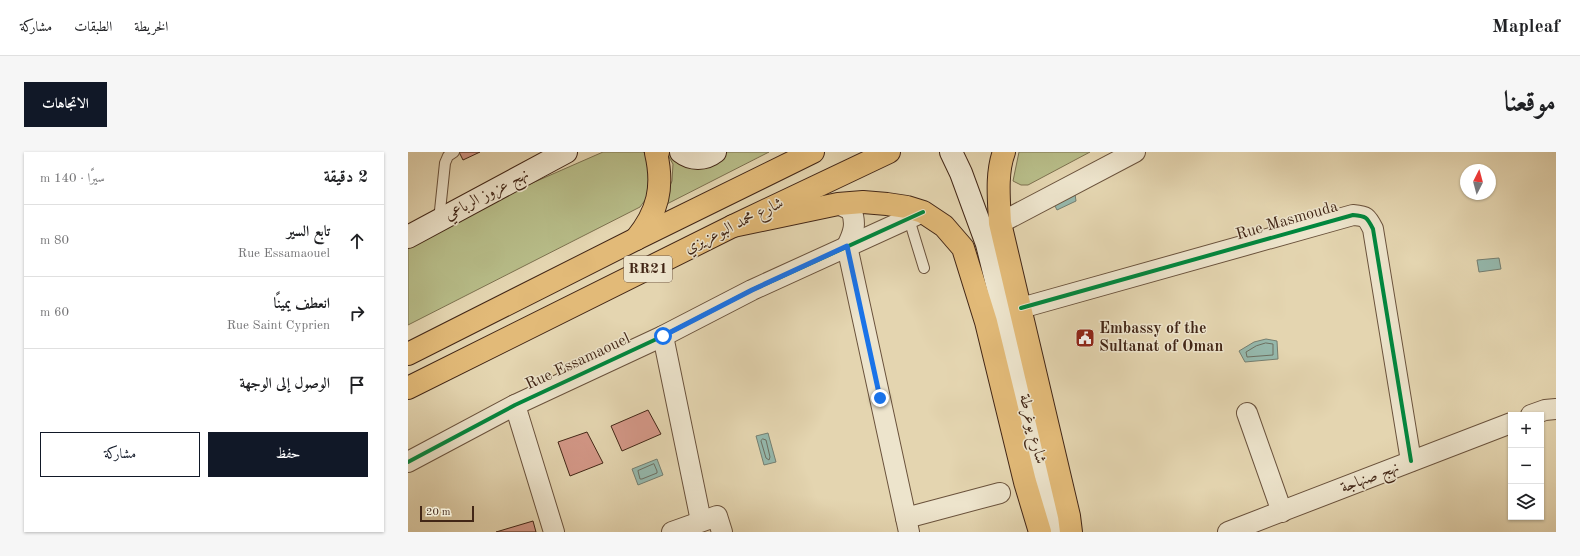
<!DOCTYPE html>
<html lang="ar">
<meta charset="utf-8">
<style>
:root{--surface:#fff;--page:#f6f6f6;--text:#202124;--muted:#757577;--line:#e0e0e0;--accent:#111827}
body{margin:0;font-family:"Old Standard TT",Amiri,serif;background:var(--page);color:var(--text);direction:rtl}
.controls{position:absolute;right:12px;bottom:12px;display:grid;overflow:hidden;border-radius:0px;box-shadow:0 1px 3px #0004}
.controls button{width:36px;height:36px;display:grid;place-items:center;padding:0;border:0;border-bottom:1px solid var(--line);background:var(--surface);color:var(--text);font:20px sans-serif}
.compass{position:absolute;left:1052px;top:12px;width:36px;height:36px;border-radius:50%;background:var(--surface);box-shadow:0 1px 3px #0004;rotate:6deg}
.scale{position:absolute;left:12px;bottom:10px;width:54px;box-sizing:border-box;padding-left:4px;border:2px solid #422616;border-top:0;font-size:11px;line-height:14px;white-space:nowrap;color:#422616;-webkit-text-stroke:3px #ede4cc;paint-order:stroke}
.stop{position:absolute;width:12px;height:12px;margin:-9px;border:3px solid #1a73e8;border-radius:50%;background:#fff}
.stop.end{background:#1a73e8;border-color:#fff;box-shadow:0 1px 4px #0008}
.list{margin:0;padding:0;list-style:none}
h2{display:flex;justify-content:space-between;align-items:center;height:52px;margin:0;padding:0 16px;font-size:17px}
h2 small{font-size:13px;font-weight:400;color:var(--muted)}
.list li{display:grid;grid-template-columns:26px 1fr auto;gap:12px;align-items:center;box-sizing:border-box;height:72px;padding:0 16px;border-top:1px solid var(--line)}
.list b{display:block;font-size:15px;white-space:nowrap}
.list p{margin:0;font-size:13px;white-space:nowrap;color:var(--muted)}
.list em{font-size:13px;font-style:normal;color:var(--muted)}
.actions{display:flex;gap:8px;padding:12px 16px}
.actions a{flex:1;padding:9px 0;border:1px solid var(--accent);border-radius:0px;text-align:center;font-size:14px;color:var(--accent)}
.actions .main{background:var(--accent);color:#fff}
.icon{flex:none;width:22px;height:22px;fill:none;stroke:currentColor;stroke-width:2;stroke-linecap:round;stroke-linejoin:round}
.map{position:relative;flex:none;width:1148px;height:380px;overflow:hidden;direction:ltr;border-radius:0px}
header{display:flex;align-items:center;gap:24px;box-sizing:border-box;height:56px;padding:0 20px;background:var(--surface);border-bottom:1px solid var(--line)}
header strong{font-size:19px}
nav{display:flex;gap:22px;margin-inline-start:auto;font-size:14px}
.intro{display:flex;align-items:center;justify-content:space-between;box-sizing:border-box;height:96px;padding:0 24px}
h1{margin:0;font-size:28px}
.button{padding:10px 18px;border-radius:0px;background:var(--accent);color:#fff;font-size:14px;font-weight:700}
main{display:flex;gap:24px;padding:0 24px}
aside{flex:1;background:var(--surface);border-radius:0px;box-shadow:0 1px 3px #0004}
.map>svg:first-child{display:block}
.green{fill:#b7bc88;stroke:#7c714f}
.water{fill:#95b8ac;stroke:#747e70}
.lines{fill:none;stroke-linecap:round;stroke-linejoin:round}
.shore{stroke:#6c6f61;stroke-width:1}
.building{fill:#d49888;stroke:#422616}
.lane-casing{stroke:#6a523c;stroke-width:12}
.street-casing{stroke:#6a523c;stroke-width:22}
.secondary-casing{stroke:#422616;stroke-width:24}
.highway-casing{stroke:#422616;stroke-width:24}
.lane{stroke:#ede4cc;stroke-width:10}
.street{stroke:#ede4cc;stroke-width:20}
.secondary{stroke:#ede4cc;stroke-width:22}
.highway{stroke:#e2ba78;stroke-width:22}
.cycleway-casing{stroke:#ede4cc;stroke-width:6}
.cycleway{stroke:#00873e;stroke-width:4}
.route{stroke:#1a73e8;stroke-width:5}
.labels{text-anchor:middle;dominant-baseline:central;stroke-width:3;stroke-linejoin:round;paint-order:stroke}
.shield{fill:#ede4cc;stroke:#755f4d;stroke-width:1}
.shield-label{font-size:15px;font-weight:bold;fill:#422616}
.street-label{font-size:16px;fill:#422616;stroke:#ede4cc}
.poi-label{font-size:16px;font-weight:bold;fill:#422616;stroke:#ede4cc;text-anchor:start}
</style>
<header>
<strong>Mapleaf</strong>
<nav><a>الخريطة</a><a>الطبقات</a><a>مشاركة</a></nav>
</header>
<div class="intro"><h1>موقعنا</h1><a class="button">الاتجاهات</a></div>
<main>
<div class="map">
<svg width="1148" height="380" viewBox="0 0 1148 380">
<rect width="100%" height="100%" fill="#e4d5b0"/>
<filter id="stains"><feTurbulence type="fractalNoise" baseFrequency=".005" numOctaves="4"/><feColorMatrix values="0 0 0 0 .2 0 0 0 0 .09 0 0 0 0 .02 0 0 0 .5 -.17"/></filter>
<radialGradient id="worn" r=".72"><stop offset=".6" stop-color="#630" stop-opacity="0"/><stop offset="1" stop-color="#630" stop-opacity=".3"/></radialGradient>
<g class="green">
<polygon points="195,0 235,0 241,6 246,36 232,55 0,173 0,89 42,67"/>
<polygon points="258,0 361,0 253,55 264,29 265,12"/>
<polygon points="611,0 682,0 620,33 613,33 605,29"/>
</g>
<g class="water">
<polygon points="667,42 668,49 649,58 645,50"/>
<polygon points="1091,106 1093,117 1071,120 1069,108"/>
<polygon points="858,187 869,189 870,207 837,210 831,199 846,190"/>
<polygon points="360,281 368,310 356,313 348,284"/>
<polygon points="249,307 255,323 230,333 224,317"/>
</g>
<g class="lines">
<g class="shore">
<polygon points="858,191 865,192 865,203 839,205 838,200 848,194"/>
<polygon points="355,287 358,288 362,305 361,308 358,306 353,289"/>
<polygon points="246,312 249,319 249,321 234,327 232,327 230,319"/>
</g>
</g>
<g class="building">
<polygon points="51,0 72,0 55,8"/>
<polygon points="240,258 253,282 214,299 203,274"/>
<polygon points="179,280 195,311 162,324 150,290"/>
<polygon points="125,369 128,380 88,380"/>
</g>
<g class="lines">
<defs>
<g id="lane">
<polyline points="501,67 516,116"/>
<polyline points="31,68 37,11 40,4 46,0"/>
</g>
<g id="street">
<path d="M430,52L443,58C449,72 445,82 439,94"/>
<polyline points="592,71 727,0"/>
<polyline points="439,94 501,380"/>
<path d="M613,156L945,63C958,64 959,65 965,77L1003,309"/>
<polyline points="255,184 293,369"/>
<polyline points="107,253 146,380"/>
<polyline points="839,261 874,360"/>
<polyline points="1123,263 1137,258 1148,257"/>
<polyline points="0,310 107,253 255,184 344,138 515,60"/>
<polyline points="498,366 592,341"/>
<polyline points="264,380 309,364 314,380"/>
<polyline points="820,380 1103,271"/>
</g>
<g id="secondary">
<path d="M273,0C283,8 297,8 307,0"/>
<polyline points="543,0 553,21 579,92 650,380"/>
<polyline points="0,85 158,0"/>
</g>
<g id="highway">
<path d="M596,0C588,21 591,48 592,71L661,364L663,380"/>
<polyline points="325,74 430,52 455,50 479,52 499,55 515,60 536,74 555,96 578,170 617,330 632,380"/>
<path d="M228,87C250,60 256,35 248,1L250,0"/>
<polyline points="0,202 228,87 405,0"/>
<polyline points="0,236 325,74 481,0"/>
</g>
</defs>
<use href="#lane" class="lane-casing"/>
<use href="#street" class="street-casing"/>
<use href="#secondary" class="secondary-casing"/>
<use href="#highway" class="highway-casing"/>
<use href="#lane" class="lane"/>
<use href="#street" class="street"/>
<use href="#secondary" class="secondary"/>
<use href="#highway" class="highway"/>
<defs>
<g id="cycleway">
<path d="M613,156L945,63C958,64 959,65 965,77L1003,309"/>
<polyline points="0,310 107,253 255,184 344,138 515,60"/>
</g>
</defs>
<use href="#cycleway" class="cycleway-casing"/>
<use href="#cycleway" class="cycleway"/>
</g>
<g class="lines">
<polyline class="route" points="255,184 344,138 439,94 472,246"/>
</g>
<defs>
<symbol id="civic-square" viewBox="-11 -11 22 22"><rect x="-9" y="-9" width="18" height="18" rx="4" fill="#8f2418" stroke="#ede4cc"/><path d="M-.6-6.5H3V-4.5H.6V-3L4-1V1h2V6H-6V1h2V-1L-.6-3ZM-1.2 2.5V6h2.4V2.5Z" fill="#fff"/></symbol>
</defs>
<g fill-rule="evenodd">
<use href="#civic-square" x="666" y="175" width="22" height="22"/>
</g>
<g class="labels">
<rect class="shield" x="216" y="104" width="48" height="26" rx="3"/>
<g class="shield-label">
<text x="240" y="117">RR21</text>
</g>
<g class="street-label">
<text transform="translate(79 43) rotate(-28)">نهج عزوز الرباعي</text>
<text transform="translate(879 69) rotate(-16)">Rue Masmouda</text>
<text transform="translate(326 74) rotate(-26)">شارع محمد البوعزيزي</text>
<text transform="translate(170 210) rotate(-25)">Rue Essamaouel</text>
<text transform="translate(624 277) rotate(76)">شارع يوغرطة</text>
<text transform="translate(962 326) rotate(-21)">نهج صنهاجة</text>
</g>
<g class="poi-label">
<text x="691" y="177">Embassy of the<tspan x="691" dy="18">Sultanat of Oman</tspan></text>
</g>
</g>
<rect width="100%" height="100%" filter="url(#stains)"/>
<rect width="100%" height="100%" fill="url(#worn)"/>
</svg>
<div class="controls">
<button>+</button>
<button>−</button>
<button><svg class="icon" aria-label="layers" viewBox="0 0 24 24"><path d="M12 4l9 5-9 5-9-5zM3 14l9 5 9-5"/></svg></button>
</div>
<svg class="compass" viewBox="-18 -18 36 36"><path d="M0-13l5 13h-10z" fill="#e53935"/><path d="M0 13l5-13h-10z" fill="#757577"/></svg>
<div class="scale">20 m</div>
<div class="stop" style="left:255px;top:184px"></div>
<div class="stop end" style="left:472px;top:246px"></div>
</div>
<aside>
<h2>2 دقيقة<small>سيرًا · 140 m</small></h2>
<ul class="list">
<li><svg class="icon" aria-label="ahead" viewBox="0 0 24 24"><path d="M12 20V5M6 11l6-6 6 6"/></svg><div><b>تابع السير</b><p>Rue Essamaouel</p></div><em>80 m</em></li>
<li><svg class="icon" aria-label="right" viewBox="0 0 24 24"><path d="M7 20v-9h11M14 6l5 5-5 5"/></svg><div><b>انعطف يمينًا</b><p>Rue Saint Cyprien</p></div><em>60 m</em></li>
<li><svg class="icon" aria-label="arrive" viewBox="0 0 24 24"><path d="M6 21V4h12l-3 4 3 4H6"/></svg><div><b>الوصول إلى الوجهة</b></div></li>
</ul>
<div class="actions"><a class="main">حفظ</a><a>مشاركة</a></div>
</aside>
</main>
